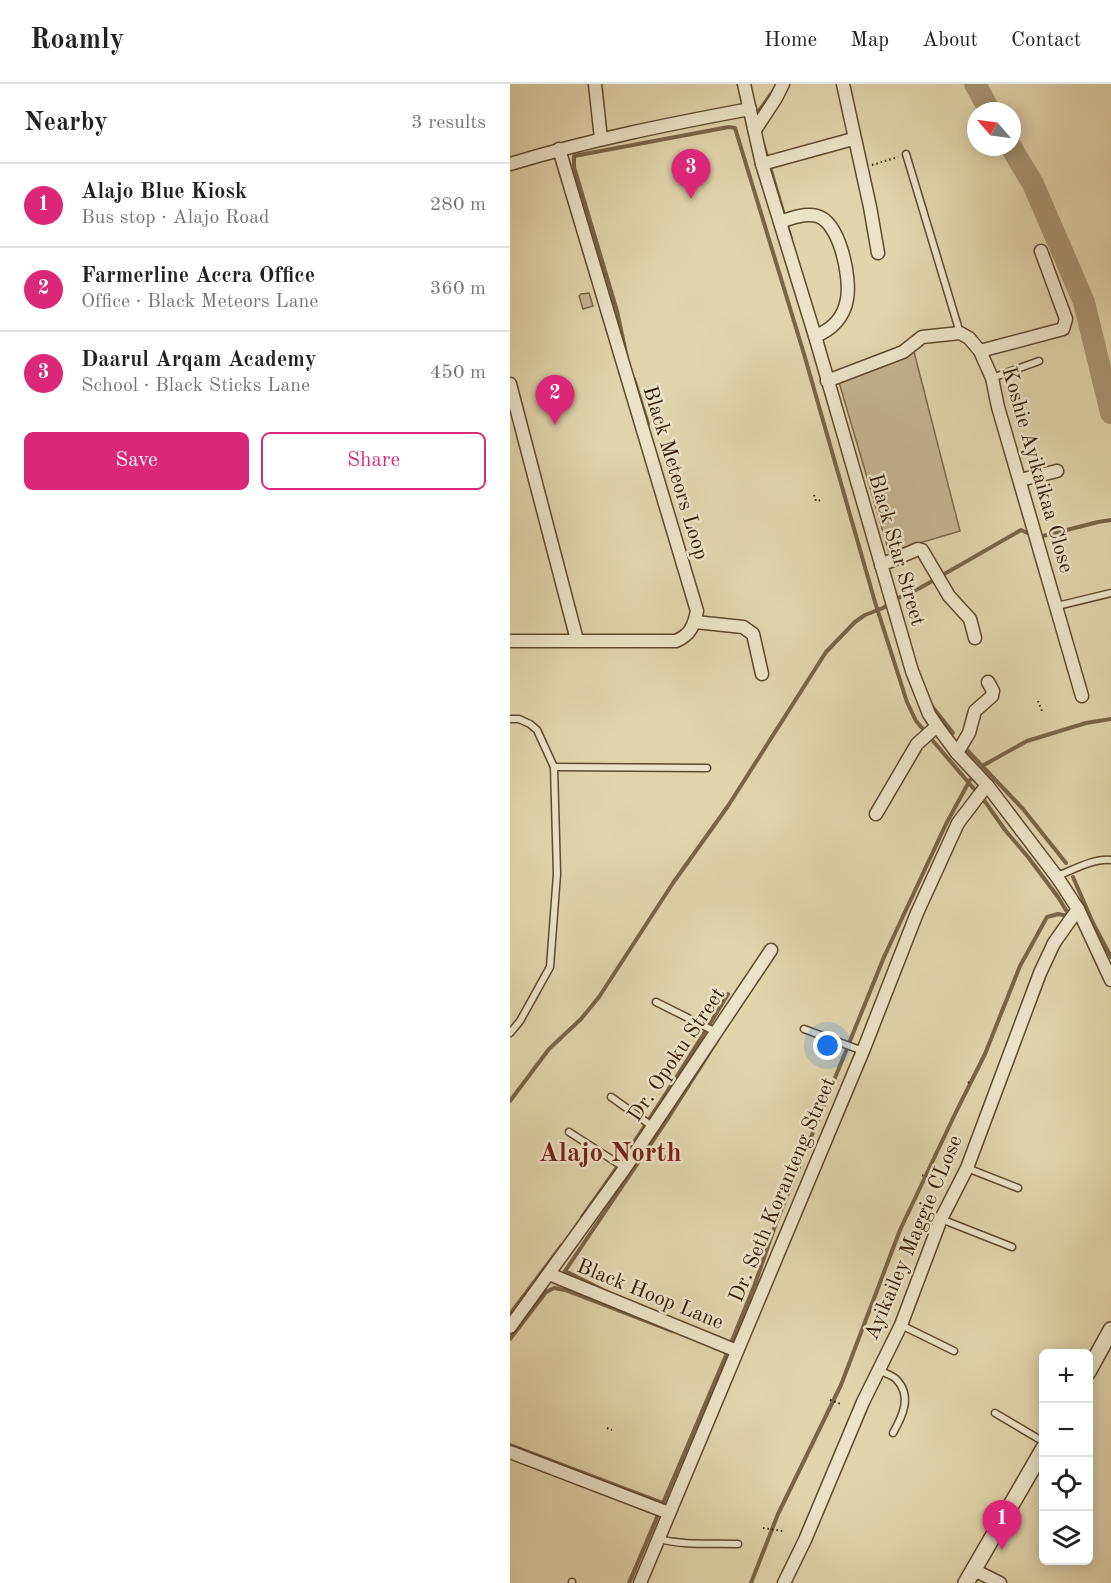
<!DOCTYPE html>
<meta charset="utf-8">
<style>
:root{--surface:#fff;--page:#f6f6f6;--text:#222;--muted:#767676;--line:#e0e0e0;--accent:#db2777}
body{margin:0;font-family:"Old Standard TT",serif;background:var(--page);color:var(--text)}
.controls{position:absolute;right:18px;bottom:18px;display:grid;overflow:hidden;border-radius:9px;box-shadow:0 3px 15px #0003}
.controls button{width:54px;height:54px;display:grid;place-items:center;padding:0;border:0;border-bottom:2px solid var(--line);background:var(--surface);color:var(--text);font:30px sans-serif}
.compass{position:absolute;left:457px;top:18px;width:54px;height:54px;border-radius:50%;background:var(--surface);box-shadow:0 3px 15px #0003;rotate:298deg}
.you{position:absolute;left:318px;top:962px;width:21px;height:21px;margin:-15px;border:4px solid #fff;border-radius:50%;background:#1a73e8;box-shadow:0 0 0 9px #1a73e833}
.badge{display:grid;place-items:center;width:39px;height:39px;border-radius:50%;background:var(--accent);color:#fff;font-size:20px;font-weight:700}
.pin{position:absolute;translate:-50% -50px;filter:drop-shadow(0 2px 3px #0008)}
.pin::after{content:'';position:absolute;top:32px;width:21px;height:18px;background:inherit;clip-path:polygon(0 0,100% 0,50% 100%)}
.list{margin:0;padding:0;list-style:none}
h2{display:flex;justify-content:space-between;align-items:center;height:78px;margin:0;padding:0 24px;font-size:26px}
h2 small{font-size:20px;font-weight:400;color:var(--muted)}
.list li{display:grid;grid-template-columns:39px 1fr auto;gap:18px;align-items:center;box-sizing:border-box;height:84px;padding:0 24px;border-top:2px solid var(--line)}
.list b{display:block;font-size:22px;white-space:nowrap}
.list p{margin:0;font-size:20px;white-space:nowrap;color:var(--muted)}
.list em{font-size:20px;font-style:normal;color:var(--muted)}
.actions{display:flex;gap:12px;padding:18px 24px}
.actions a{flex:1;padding:14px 0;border:2px solid var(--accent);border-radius:9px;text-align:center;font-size:21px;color:var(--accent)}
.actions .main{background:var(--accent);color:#fff}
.icon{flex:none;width:33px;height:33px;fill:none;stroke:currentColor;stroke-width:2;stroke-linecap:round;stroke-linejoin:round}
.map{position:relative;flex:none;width:601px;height:1499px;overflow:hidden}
header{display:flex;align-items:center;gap:36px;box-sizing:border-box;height:84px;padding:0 30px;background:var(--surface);border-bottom:2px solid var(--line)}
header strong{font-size:28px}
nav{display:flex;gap:33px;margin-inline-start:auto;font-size:21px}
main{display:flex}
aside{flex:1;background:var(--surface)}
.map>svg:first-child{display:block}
.grass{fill:#c4b48f;stroke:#7c674a;stroke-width:1.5}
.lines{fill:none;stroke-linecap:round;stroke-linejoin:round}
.stream{stroke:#796446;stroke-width:4}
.river{stroke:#a79572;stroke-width:22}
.service-casing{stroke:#60482e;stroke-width:9}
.minor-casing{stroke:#60482e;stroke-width:15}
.tertiary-casing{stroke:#60482e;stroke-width:18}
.path{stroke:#351a04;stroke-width:2;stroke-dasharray:1.5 3;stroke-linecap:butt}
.service{stroke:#ece3c8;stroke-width:6}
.minor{stroke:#ece3c8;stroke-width:12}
.tertiary{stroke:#ece3c8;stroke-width:15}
.labels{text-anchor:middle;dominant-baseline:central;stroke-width:5;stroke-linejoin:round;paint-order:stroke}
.street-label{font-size:21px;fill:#351a04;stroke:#ece3c8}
.district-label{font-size:27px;font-weight:bold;fill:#7a1f14;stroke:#ece3c8}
</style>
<header>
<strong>Roamly</strong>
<nav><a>Home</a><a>Map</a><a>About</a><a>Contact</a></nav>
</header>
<main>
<aside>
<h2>Nearby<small>3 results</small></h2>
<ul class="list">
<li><span class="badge">1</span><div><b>Alajo Blue Kiosk</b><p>Bus stop · Alajo Road</p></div><em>280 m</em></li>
<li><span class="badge">2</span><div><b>Farmerline Accra Office</b><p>Office · Black Meteors Lane</p></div><em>360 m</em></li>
<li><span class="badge">3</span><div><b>Daarul Arqam Academy</b><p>School · Black Sticks Lane</p></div><em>450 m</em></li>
</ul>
<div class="actions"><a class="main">Save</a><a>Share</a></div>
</aside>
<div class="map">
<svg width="601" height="1499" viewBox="0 0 601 1499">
<rect width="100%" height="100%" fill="#e1d4ab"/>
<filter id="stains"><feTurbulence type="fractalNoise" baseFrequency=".00333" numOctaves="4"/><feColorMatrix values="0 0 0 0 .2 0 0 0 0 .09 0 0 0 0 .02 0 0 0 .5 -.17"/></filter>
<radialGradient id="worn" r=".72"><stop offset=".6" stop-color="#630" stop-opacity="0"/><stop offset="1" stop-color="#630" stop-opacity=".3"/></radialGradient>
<g class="grass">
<polygon points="79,209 83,222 73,225 69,212 71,210"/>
<polygon points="402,260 450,447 379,468 326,288"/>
</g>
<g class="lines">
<g class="stream">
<polyline points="247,34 246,31 264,6"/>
<polyline points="253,59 281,155"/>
<polyline points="117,274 107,227 64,83 64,72 219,43 225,44 294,270 365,518 397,618 406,637 476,719 495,746 518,773 548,813 559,831"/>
<polyline points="124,295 138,340"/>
<polyline points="529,453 588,438 601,436"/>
<polyline points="421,621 443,649"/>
<polyline points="458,667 513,725 556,779"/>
<polyline points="472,682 517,657 576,639 601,635"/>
<polyline points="563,793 583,839 601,873"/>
<polyline points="0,1017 39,965 71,935 89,913 163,799 218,722 316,568 345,538 355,531 373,524 386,515 410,504 511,446 522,451"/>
<path d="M72,1133C124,1061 172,986 218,910"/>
<polyline points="95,1207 55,1187 157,1036 208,955"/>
<polyline points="0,1230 52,1161"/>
<polyline points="0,1255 36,1208 44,1204 55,1206 162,1247"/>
<polyline points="218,1258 221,1259 245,1200 265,1142 374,873 436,740 460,696"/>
<polyline points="0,1361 153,1419"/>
<polyline points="119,1499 217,1269 213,1267"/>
<polyline points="241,1499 268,1430 331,1301 390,1146 445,1030 475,970 510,882 537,833 548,830 558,832"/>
</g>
<g class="river">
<polyline points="465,0 480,27"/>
<polyline points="501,63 523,100 574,218 601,329"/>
</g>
<defs>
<g id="service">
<polyline points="396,70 450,249"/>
<polyline points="482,294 529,277"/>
<polyline points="547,522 601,509"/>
<polyline points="0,635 9,635 20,640 27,646 44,683 47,790 40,883 10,937 0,949"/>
<polyline points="44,683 197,684"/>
<path d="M547,792C563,786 584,774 601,776"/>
<polyline points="146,918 206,948"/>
<polyline points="294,945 353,967"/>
<polyline points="101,1013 142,1042"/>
<polyline points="59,1048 115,1084"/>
<polyline points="457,1084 508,1104"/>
<polyline points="431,1135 502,1163"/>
<polyline points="391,1241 444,1267"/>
<path d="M369,1286C374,1289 382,1291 386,1295C403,1312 392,1333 383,1349"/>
<polyline points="485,1329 534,1358"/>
<path d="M149,1455C176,1462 201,1459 228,1460"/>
<polyline points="62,1499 62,1498"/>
</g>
<g id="minor">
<polyline points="85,0 91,55"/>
<polyline points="234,0 252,80 305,252 402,587 419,630 427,642 447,669 477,701 547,793 568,825 601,896"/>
<polyline points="333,0 360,123 368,169"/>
<polyline points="245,46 266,14 273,0"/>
<path d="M0,80C79,56 159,40 240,25"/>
<polyline points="252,80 343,55"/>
<path d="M270,138C281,134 295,129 307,132C330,138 341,194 337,215C334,233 322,246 305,252"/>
<polyline points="470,267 553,245 556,235 531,167"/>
<polyline points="317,297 393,268 412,253 450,249 459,254 470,267 482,294 488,323 572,612"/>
<polyline points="0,300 67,556"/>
<polyline points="510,396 547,387"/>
<polyline points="371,481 408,465 412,466 439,512 460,535 465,554"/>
<polyline points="185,538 233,543 243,550 252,590"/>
<path d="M0,557H166C180,551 184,542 187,527L49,65"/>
<polyline points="447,669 459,649 465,627 482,612 483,607 478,598"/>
<polyline points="366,730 407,660 427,642"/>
<polyline points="39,1190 227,1267"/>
<polyline points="0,1243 115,1084 261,866"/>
<polyline points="0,1368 159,1429"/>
<polyline points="464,1486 490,1499"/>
<polyline points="130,1499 353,967 407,829 448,739 477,701"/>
<polyline points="274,1499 295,1456 353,1318 391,1241 431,1135 457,1084 530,889 544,859 568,825"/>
</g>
<g id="tertiary">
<polyline points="578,1288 601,1246"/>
<polyline points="456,1499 534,1364"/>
</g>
</defs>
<use href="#service" class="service-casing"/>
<use href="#minor" class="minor-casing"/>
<use href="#tertiary" class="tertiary-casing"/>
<g class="path">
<polyline points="362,81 388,73"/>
<polyline points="304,411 306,417 311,416"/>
<polyline points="528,617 532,627"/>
<polyline points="458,998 461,1000"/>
<polyline points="412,1091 421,1095"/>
<polyline points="320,1316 331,1320"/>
<polyline points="97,1344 102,1346"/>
<polyline points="253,1444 273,1447"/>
</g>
<use href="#service" class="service"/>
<use href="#minor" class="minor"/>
<use href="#tertiary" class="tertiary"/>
</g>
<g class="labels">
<g class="street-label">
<text transform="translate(527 386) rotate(74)">Koshie Ayikaikaa Close</text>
<text transform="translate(165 389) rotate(73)">Black Meteors Loop</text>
<text transform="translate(386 466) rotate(74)">Black Star Street</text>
<text transform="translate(167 971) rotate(-56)">Dr. Opoku Street</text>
<text transform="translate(273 1106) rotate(-67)">Dr. Seth Koranteng Street</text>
<text transform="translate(404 1154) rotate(-67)">Ayikailey Maggie CLose</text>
<text transform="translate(140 1211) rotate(22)">Black Hoop Lane</text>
</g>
<g class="district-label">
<text x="100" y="1069">Alajo North</text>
</g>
</g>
<rect width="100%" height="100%" filter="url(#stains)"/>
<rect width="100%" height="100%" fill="url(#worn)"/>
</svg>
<div class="controls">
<button>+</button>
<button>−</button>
<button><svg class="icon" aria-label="locate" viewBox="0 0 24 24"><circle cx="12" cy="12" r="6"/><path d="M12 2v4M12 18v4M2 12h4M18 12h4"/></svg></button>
<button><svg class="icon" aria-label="layers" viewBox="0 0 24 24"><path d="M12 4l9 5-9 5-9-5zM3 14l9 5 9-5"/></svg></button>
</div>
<svg class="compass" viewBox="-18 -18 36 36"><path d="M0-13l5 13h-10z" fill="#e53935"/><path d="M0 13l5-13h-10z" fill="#767676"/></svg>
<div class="you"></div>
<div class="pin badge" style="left:492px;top:1466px">1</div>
<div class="pin badge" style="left:45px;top:341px">2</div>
<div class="pin badge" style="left:181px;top:115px">3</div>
</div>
</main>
